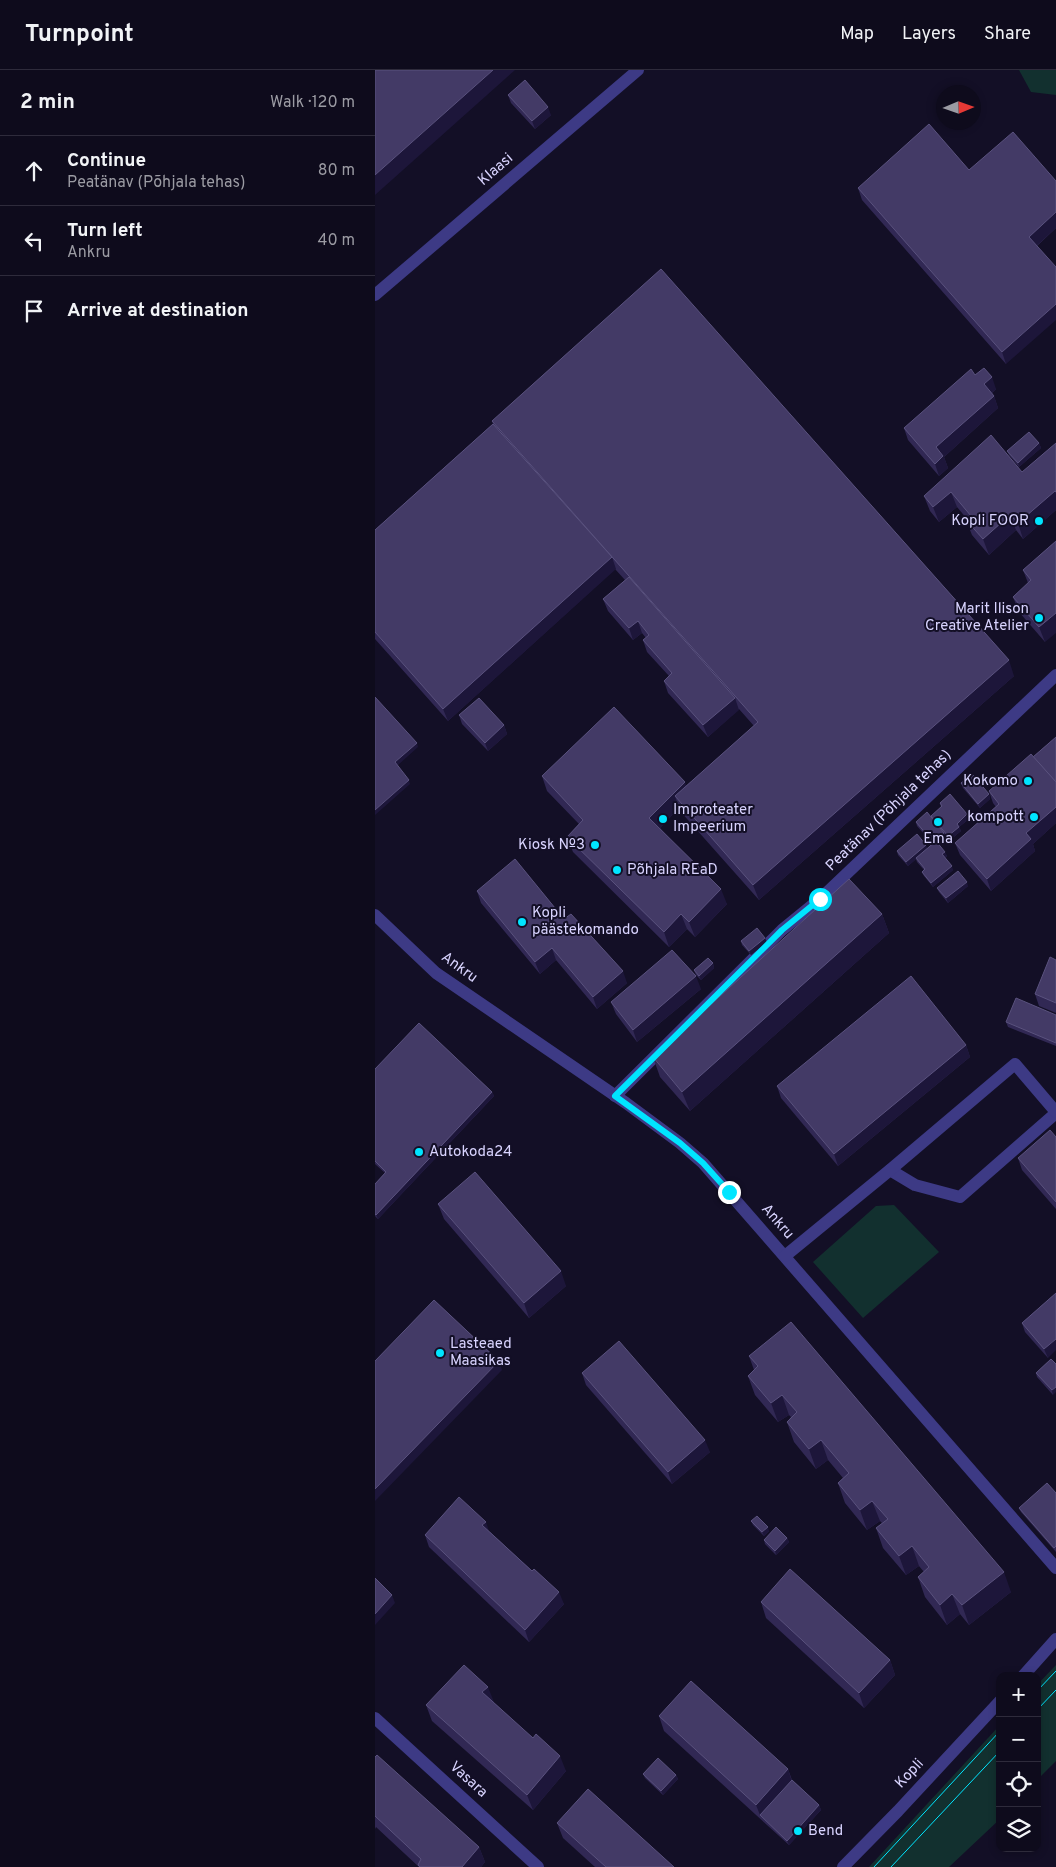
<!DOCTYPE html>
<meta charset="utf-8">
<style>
:root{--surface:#0e0b1c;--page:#171425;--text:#f1f3f6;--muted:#9b9ba3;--line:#2e2b3b}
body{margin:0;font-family:Overpass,sans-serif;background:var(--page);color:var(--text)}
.controls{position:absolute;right:15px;bottom:15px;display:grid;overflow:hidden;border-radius:10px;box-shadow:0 2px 8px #0003}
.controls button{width:45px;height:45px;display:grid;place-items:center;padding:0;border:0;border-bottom:1px solid var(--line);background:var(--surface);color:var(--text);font:25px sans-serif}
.compass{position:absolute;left:561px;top:15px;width:45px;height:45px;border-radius:50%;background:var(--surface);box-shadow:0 2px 8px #0003;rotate:88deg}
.stop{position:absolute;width:15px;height:15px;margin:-11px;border:4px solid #00e5ff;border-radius:50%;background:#fff}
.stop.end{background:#00e5ff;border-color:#fff;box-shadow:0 1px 5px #0008}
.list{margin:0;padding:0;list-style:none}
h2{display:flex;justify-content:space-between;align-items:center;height:65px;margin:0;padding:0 20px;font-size:21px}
h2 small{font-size:16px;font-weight:400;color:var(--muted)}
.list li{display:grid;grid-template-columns:32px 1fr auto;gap:15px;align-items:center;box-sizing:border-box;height:70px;padding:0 20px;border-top:1px solid var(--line)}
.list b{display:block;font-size:19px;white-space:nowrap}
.list p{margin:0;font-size:16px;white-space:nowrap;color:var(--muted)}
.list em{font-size:16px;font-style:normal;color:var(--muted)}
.icon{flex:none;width:28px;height:28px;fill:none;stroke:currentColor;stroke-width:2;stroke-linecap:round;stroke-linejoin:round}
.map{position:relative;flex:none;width:681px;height:1797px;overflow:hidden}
header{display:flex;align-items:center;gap:30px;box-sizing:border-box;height:70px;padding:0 25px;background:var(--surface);border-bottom:1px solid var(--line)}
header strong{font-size:24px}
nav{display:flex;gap:28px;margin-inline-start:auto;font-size:18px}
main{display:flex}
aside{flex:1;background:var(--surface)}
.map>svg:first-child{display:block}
.green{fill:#12302f}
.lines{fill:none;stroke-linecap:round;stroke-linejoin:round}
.minor{stroke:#3d3a85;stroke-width:12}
.tram{stroke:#00e5ff;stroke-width:1}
.wall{fill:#312854}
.shaded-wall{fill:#1d163a}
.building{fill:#433a66;stroke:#5a527e}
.route{stroke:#00e5ff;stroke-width:6}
.poi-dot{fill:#00e5ff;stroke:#130f26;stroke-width:2}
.labels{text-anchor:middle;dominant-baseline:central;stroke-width:4;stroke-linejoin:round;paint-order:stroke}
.street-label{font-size:15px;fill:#d9d4ff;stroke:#130f26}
.poi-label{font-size:15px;fill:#d9d4ff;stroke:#130f26;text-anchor:start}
</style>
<header>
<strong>Turnpoint</strong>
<nav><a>Map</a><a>Layers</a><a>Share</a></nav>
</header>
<main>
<aside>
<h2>2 min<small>Walk · 120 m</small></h2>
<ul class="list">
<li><svg class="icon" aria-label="ahead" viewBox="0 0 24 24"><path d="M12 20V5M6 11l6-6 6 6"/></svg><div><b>Continue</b><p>Peatänav (Põhjala tehas)</p></div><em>80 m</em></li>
<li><svg class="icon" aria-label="left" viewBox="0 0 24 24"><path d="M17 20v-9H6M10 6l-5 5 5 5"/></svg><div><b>Turn left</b><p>Ankru</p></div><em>40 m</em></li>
<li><svg class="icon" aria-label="arrive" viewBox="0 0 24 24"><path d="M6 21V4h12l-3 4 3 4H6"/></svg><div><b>Arrive at destination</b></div></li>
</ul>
</aside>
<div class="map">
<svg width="681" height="1797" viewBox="0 0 681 1797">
<rect width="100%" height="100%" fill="#130f26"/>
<g class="green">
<polygon points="644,0 681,0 681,25 656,22"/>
<polygon points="519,1135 564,1182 488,1248 438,1192 501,1136"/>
<polygon points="681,1595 681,1691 662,1710 662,1615"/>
<polygon points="625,1655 625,1749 574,1797 494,1797"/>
</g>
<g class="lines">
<g class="minor">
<polyline points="0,225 263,0"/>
<polyline points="0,845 61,903 251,1033 305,1073 328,1093 681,1498"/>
<polyline points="240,1026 407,860 445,829 681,605"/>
<polyline points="515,1100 540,1115 585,1127 681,1043"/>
<polyline points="410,1186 515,1100 640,994 681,1042"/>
<polyline points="648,1606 681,1569"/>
<polyline points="0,1648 163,1797"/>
<polyline points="468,1797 523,1741 625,1631"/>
</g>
<g class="tram">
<polyline points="662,1621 681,1601"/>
<polyline points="662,1640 681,1620"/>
<polyline points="499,1797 625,1661"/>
<polyline points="516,1797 625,1681"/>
</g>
</g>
<g class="wall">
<polygon points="133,25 176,45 160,59 136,33"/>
<polygon points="594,100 681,158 662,176 631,294 487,130 483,118"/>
<polygon points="600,305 621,319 617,323 619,326 623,338 569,387 573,398 564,406 533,370 529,358"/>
<polygon points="117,351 639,606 384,830 305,741 304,738 285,758 352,834 320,867 312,859 294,877 198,782 192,767 204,754 172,721 167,706 311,716 379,656 364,639 333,667 293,623 289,611 294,606 272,582 268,570 271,568 267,563 258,570 233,541 228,529 250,510 240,499 73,651 0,569 0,460 118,354"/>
<polygon points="664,373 666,378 644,397 634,385 632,381"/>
<polygon points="681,373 681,440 648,469 641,460 614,485 597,465 591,450 592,449 582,437 564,452 555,441 549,426 647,402"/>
<polygon points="681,471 670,572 644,542 638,527 653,513 648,500"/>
<polygon points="84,645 129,655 132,664 113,681 87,654"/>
<polygon points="681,667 681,753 658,774 660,781 616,821 585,785 580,773 621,737 618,733 614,721 658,687"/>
<polygon points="586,713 614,724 615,729 605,738 588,718"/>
<polygon points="565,733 594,749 584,757 586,761 575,770 570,764 571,767 563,773 572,786 570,788 578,800 558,817 549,806 547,802 549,800 542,792 541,789 533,796 523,785 522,781 553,778 558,774 542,756 541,752 557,749 556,746 566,737"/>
<polygon points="593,816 573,833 564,822 562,818"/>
<polygon points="102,821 189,849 252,913 222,939 181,890 165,904 106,833"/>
<polygon points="507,844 514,863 315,1041 285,1007 278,987"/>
<polygon points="366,871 392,872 376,885 367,875"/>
<polygon points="681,890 681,943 664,936 660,924"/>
<polygon points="338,893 339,898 326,910 321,905 319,900"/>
<polygon points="326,919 262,972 241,944 236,932"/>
<polygon points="681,945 681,976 633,957 631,952"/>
<polygon points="591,975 595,987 463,1096 406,1028 402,1016"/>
<polygon points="0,999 117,1022 119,1026 3,1149 0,1146 0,1114 10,1103 0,1094"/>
<polygon points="681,1067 681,1139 647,1100 643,1088"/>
<polygon points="63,1134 191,1216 154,1248 69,1149"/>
<polygon points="681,1223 673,1288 650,1262 647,1253"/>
<polygon points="374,1286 636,1522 594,1555 585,1544 572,1555 550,1527 543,1507 549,1502 544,1496 531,1505 508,1478 501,1458 507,1453 505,1451 492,1460 470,1433 463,1413 468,1408 453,1390 441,1399 419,1372 412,1352 416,1347 414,1345 403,1352 380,1325 373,1306 379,1300"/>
<polygon points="676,1289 678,1325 662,1307 661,1303"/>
<polygon points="207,1303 335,1382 297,1414 211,1315"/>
<polygon points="681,1423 681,1482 646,1442 644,1438"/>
<polygon points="376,1451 394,1461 389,1466 378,1455"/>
<polygon points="115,1462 157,1501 189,1534 154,1572 54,1477 50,1465"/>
<polygon points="412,1468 414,1472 401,1485 390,1474 389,1470"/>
<polygon points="386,1532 515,1590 520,1605 489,1638 391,1548"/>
<polygon points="118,1632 191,1701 158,1740 57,1651 51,1635"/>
<polygon points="284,1646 413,1699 417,1710 444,1735 446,1740 414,1775 289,1661"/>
<polygon points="0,1687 104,1777 110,1792 106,1797 44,1797 1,1757 0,1759"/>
<polygon points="268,1704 301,1705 303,1709 288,1725 270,1708"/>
<polygon points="182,1753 299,1797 220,1797 188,1768"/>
</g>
<g class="shaded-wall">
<polygon points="118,0 140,0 0,125 0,105"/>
<polygon points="173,37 176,45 160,59 157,51"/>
<polygon points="681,142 681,158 658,179 654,167"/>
<polygon points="681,234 681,250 631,294 627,282"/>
<polygon points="617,307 621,319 613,326 609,314"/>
<polygon points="619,326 623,338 569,387 573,398 564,406 560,394 561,377"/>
<polygon points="664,373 666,378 644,397 643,393"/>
<polygon points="680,421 681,424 681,440 648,469 643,453"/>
<polygon points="576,422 582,437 564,452 558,437"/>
<polygon points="635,445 641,460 614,485 608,469"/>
<polygon points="237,487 241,499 73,651 68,639"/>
<polygon points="681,543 681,563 670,572 664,557"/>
<polygon points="263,551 267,563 258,570 254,558"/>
<polygon points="634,590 639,606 384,830 378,815"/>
<polygon points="360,628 364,640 333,667 328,655"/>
<polygon points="129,655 132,664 113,681 110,673"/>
<polygon points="42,673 43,677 22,696 20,692"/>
<polygon points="34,710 35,714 0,745 0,740"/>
<polygon points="310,712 315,727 300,726 304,738 280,763 274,748"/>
<polygon points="614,724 615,729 605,738 603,734"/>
<polygon points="681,737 681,753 658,774 660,781 616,821 612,809 651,763"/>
<polygon points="592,744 594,749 584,757 586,761 575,770 573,766 582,754"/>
<polygon points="569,763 571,767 559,776 558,772"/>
<polygon points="551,775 553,779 533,796 531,792"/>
<polygon points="570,782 572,786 569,789 567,784"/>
<polygon points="577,796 578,800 558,817 556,813"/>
<polygon points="592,812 593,816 573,833 571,828"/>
<polygon points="346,819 352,834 320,867 314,852"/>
<polygon points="306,844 312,859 294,877 289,862"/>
<polygon points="507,844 514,863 315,1041 307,1022"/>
<polygon points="390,868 392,872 376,885 374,881"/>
<polygon points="177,878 181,890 165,904 160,892"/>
<polygon points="338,893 339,898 326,910 324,906"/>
<polygon points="248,901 252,913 222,939 218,927"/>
<polygon points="321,906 326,919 262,972 258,960"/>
<polygon points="591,975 595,987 463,1096 459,1084"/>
<polygon points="117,1022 119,1026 3,1149 1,1145"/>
<polygon points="186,1201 191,1216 154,1248 149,1233"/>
<polygon points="681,1269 681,1280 673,1288 669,1279"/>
<polygon points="124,1291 127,1300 0,1431 0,1419"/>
<polygon points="681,1317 681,1322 678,1325 677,1320"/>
<polygon points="407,1325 414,1345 403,1352 396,1333"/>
<polygon points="330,1370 335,1382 297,1414 293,1402"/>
<polygon points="446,1370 453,1390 441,1399 434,1379"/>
<polygon points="497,1431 505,1451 492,1460 485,1440"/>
<polygon points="111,1452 115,1464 107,1455"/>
<polygon points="393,1457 394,1461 389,1466 387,1462"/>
<polygon points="412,1468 414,1472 401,1485 400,1481"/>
<polygon points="537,1476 544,1496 531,1505 524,1486"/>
<polygon points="629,1502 636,1522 594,1555 587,1535"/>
<polygon points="184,1522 189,1534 154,1572 150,1560"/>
<polygon points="577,1524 585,1544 572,1555 565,1535"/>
<polygon points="17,1525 20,1533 0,1555 0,1544"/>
<polygon points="515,1590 520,1605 489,1638 484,1623"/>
<polygon points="113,1617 119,1632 112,1637 107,1622"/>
<polygon points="185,1686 191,1701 158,1740 152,1725"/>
<polygon points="413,1699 418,1715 385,1745 381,1735"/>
<polygon points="301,1705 303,1709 288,1725 286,1721"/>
<polygon points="444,1735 446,1740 414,1775 412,1771"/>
<polygon points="104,1777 110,1792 106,1797 87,1797"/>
</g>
<g class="building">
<polygon points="0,0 118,0 0,105"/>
<polygon points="150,10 173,37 157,51 133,25"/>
<polygon points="554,54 594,100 638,62 681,111 681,142 654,167 681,197 681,234 627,282 483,118"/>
<polygon points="286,199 634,590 378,815 300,726 383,652 117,351"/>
<polygon points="609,298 617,307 609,314 619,326 561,377 568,386 560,394 529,358 596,299 600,305"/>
<polygon points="118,354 237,487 68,639 0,562 0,460"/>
<polygon points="654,362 664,373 643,393 632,381"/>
<polygon points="616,365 647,402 681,373 681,422 680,421 643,453 635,445 608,469 591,450 596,446 576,422 558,437 549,426"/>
<polygon points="681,471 681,543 664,557 638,527 656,510 648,500"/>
<polygon points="254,507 360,628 328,655 289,611 297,603 268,570 274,565 263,551 254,558 228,529"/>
<polygon points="0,627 42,673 20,692 34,710 0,740"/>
<polygon points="104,628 129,655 110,673 84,645"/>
<polygon points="239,637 310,712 274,748 346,819 314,852 306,844 289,862 192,767 208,750 167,706"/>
<polygon points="681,667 681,712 658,687"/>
<polygon points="656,684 681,712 681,737 651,763 656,769 612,809 580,773 624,734 614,721"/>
<polygon points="597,704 614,724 603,734 586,713"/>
<polygon points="575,724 592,744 582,754 584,757 573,766 556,746 567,736 565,733"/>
<polygon points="552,742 569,763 558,772 541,752"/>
<polygon points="542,764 551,775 531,792 522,781"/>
<polygon points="561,771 570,782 567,784 577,796 556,813 547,802 550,799 541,788"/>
<polygon points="140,789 189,849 196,844 248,901 218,927 177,878 160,892 102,821"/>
<polygon points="583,801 592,812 571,828 562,818"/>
<polygon points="474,809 507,844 307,1022 278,987"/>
<polygon points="382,858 390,868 374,881 366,871"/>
<polygon points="297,880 321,906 258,960 236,932"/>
<polygon points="675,887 681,890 681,933 660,924"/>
<polygon points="333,888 338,893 324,906 319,900"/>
<polygon points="536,906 591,975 459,1084 402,1016"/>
<polygon points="641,928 681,945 681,973 631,952"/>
<polygon points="44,953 117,1022 1,1145 0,1144 0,1114 11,1102 0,1091 0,999"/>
<polygon points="675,1060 681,1067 681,1132 643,1088"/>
<polygon points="100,1102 186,1201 149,1233 63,1134"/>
<polygon points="681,1223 681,1269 669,1279 647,1253"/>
<polygon points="59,1230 124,1291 0,1419 0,1291"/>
<polygon points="416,1252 629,1502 587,1535 577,1524 565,1535 543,1507 554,1497 537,1476 524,1486 501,1458 513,1449 497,1431 485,1440 463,1413 474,1403 446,1370 434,1379 412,1352 422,1342 407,1325 396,1333 373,1306 383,1296 374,1286"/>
<polygon points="244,1271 330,1370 293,1402 207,1303"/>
<polygon points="676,1289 681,1294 681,1317 677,1320 661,1303"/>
<polygon points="672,1413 681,1423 681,1476 679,1478 644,1438"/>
<polygon points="84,1427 111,1452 107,1455 157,1501 159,1499 184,1522 150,1560 50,1465"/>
<polygon points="382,1446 393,1457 387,1462 376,1451"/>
<polygon points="401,1457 412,1468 400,1481 389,1470"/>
<polygon points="415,1499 515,1590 484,1623 386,1532"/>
<polygon points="0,1508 17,1525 0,1544"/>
<polygon points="89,1595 113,1617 107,1622 158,1668 161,1664 185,1686 152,1725 51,1635"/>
<polygon points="316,1611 413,1699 381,1735 284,1646"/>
<polygon points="2,1685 104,1777 87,1797 45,1797 43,1795 46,1789 0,1746 0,1687"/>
<polygon points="283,1688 301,1705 286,1721 268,1704"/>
<polygon points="417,1710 444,1735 412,1771 385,1745"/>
<polygon points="213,1719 299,1797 231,1797 182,1753"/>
</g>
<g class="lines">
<polyline class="route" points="354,1122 328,1093 305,1073 240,1026 407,860 445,829"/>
</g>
<g class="poi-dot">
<circle cx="664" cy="451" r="5"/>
<circle cx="664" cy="548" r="5"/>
<circle cx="653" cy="711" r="5"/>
<circle cx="659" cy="747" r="5"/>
<circle cx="288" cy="749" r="5"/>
<circle cx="563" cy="752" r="5"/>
<circle cx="220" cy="775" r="5"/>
<circle cx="242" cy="800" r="5"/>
<circle cx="147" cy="852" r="5"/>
<circle cx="44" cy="1082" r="5"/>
<circle cx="65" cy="1283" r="5"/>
<circle cx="423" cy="1761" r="5"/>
</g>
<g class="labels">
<g class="street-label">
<text transform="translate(121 100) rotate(-41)">Klaasi</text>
<text transform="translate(514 741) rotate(-44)">Peatänav (Põhjala tehas)</text>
<text transform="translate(84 898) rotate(36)">Ankru</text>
<text transform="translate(402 1152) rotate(49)">Ankru</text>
<text transform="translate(535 1704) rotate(-47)">Kopli</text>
<text transform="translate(93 1710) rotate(42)">Vasara</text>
</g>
<g class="poi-label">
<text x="654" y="451" text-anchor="end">Kopli FOOR</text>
<text x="654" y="539" text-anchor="end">Marit Ilison<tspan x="654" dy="17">Creative Atelier</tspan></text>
<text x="643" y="711" text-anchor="end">Kokomo</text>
<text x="298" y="740">Improteater<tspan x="298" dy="17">Impeerium</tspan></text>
<text x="649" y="747" text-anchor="end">kompott</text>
<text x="563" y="769" text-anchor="middle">Ema</text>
<text x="210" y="775" text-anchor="end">Kiosk №3</text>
<text x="252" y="800">Põhjala REaD</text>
<text x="157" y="843">Kopli<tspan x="157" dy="17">päästekomando</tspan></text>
<text x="54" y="1082">Autokoda24</text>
<text x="75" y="1274">Lasteaed<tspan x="75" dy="17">Maasikas</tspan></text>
<text x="433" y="1761">Bend</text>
</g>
</g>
</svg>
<div class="controls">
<button>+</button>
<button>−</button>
<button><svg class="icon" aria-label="locate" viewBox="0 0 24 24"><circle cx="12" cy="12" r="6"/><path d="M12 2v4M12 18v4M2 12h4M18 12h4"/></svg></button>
<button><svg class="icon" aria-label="layers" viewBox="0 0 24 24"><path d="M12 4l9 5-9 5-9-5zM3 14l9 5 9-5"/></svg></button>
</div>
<svg class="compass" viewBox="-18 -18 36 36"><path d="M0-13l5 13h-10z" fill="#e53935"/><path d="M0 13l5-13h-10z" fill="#9b9ba3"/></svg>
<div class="stop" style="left:445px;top:829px"></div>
<div class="stop end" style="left:354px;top:1122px"></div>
</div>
</main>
